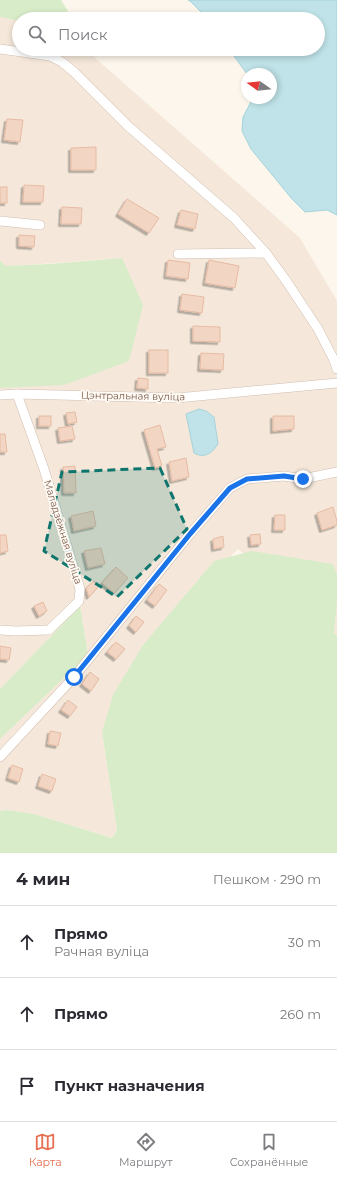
<!DOCTYPE html>
<html lang="ru">
<meta charset="utf-8">
<style>
:root{--surface:#fff;--page:#f2f2f3;--text:#2b2b33;--muted:#7c7c81;--line:#e1e1e2;--accent:#e76f51}
body{margin:0;font-family:Montserrat,sans-serif;background:var(--page);color:var(--text)}
.compass{position:absolute;left:241px;top:68px;width:36px;height:36px;border-radius:50%;background:var(--surface);box-shadow:0 2px 6px #0003;rotate:284deg}
.stop{position:absolute;width:12px;height:12px;margin:-9px;border:3px solid #1a73e8;border-radius:50%;background:#fff}
.stop.end{background:#1a73e8;border-color:#fff;box-shadow:0 1px 4px #0008}
.list{margin:0;padding:0;list-style:none}
h2{display:flex;justify-content:space-between;align-items:center;height:52px;margin:0;padding:0 16px;font-size:17px}
h2 small{font-size:13px;font-weight:400;color:var(--muted)}
.list li{display:grid;grid-template-columns:26px 1fr auto;gap:12px;align-items:center;box-sizing:border-box;height:72px;padding:0 16px;border-top:1px solid var(--line)}
.list b{display:block;font-size:15px;white-space:nowrap}
.list p{margin:0;font-size:13px;white-space:nowrap;color:var(--muted)}
.list em{font-size:13px;font-style:normal;color:var(--muted)}
.icon{flex:none;width:22px;height:22px;fill:none;stroke:currentColor;stroke-width:2;stroke-linecap:round;stroke-linejoin:round}
.map{position:relative;flex:none;width:337px;height:853px;overflow:hidden}
.search{position:absolute;background:var(--surface);box-shadow:0 2px 6px #0003;left:12px;right:12px;top:12px;height:44px;display:flex;align-items:center;gap:10px;box-sizing:border-box;padding:0 14px;border-radius:22px;color:var(--muted);font-size:15px}
.sheet{height:268px;background:var(--surface)}
nav{display:flex;justify-content:space-around;align-items:center;box-sizing:border-box;height:56px;border-top:1px solid var(--line);background:var(--surface);font-size:11px;color:var(--muted)}
nav a{display:grid;justify-items:center;gap:2px}
nav .on{color:var(--accent)}
.map>svg:first-child{display:block}
.residential{fill:#f5e8da}
.green{fill:#d8ecc9}
.water{fill:#bfe3e8;stroke:#a5d3da}
.building{fill:#f3d5c3;stroke:#e6bba3;filter:url(#shadow)}
.lines{fill:none;stroke-linecap:round;stroke-linejoin:round}
.minor-casing{stroke:#d1beb0;stroke-width:10}
.minor{stroke:#fff;stroke-width:9}
.route{stroke:#1a73e8;stroke-width:5}
.marked{fill:#0f766e;fill-opacity:0.2;stroke:#0f766e;stroke-width:3;stroke-dasharray:8 5;stroke-linejoin:round}
.labels{text-anchor:middle;dominant-baseline:central;stroke-width:3.5;stroke-linejoin:round;paint-order:stroke}
.street-label{font-size:10px;fill:#7a5c4d;stroke:#fffaf3}
</style>
<div class="map">
<svg width="337" height="853" viewBox="0 0 337 853">
<defs>
<filter id="shadow"><feDropShadow dx="-2.5" dy="2.5" stdDeviation="0" flood-color="#0004"/></filter>
</defs>
<rect width="100%" height="100%" fill="#fdf6ec"/>
<polygon class="residential" points="0,0 19,19 19,49 85,49 300,238 337,301 337,640 334,634 238,549 143,645 102,732 117,830 112,838 34,814 7,810 0,811 0,739 88,655 80,606 0,689 0,387 122,258 0,267"/>
<g class="green">
<polygon points="0,0 61,0 73,19 19,19 19,21 0,17"/>
<polygon points="122,258 143,305 129,361 64,385 0,388 0,261 6,266 49,264"/>
<polygon points="252,551 333,564 337,575 337,601 334,634 337,635 337,853 0,853 0,811 7,810 34,814 112,838 117,830 102,732 113,695 143,645 214,561"/>
<polygon points="80,606 88,655 0,739 0,689"/>
</g>
<g class="water">
<polygon points="188,0 337,0 337,215 327,210 305,212 292,199 251,149 242,131 243,117 253,98 271,98 271,74 247,74 229,49 318,49 318,19 208,19 190,1"/>
<path d="M199,409L206,411L214,417L218,444C212,453 205,459 194,453L186,414Z"/>
</g>
<g class="building">
<polygon points="7,119 23,120 20,142 4,140"/>
<polygon points="96,147 96,170 71,170 71,148"/>
<polygon points="24,185 44,186 43,202 23,202"/>
<rect x="0" y="187" width="7" height="16"/>
<polygon points="127,199 159,218 149,233 118,214"/>
<polygon points="62,207 82,208 81,224 61,224"/>
<polygon points="181,210 198,214 195,229 177,225"/>
<polygon points="19,235 35,236 34,247 19,246"/>
<polygon points="168,260 190,263 188,279 166,276"/>
<polygon points="209,260 239,266 235,288 205,283"/>
<polygon points="182,294 204,297 202,313 180,310"/>
<polygon points="193,326 220,327 220,342 193,341"/>
<rect x="149" y="350" width="19" height="23"/>
<polygon points="201,353 224,354 223,370 200,369"/>
<polygon points="138,378 148,379 148,389 137,388"/>
<polygon points="75,412 77,422 68,424 66,413"/>
<rect x="39" y="416" width="12" height="10"/>
<polygon points="273,416 294,416 294,429 273,431"/>
<polygon points="160,425 166,447 157,449 162,466 155,468 144,430"/>
<polygon points="72,426 75,439 60,441 58,428"/>
<polygon points="0,434 5,434 7,452 0,452"/>
<polygon points="186,458 189,477 172,481 169,462"/>
<polygon points="75,466 76,493 64,493 63,467"/>
<polygon points="333,507 337,521 337,525 322,530 317,513"/>
<polygon points="93,511 96,526 74,531 71,516"/>
<polygon points="275,515 285,515 285,530 274,530"/>
<polygon points="260,534 261,544 251,545 250,535"/>
<polygon points="0,535 6,535 8,551 0,553"/>
<polygon points="223,536 224,547 214,549 213,539"/>
<polygon points="101,548 105,564 88,568 84,551"/>
<polygon points="116,567 128,578 114,593 102,583"/>
<polygon points="94,581 99,586 89,597 86,588"/>
<polygon points="159,584 167,590 155,606 147,600"/>
<polygon points="43,602 47,611 39,616 34,606"/>
<polygon points="136,616 144,622 136,632 129,626"/>
<polygon points="116,642 125,649 116,659 107,652"/>
<polygon points="0,646 11,648 9,660 0,659"/>
<polygon points="90,672 99,679 91,691 82,684"/>
<polygon points="68,700 77,707 70,716 61,710"/>
<polygon points="50,731 61,733 58,746 48,744"/>
<polygon points="12,765 23,769 19,782 8,778"/>
<polygon points="42,774 56,779 52,791 38,786"/>
</g>
<g class="lines">
<defs>
<g id="minor">
<polyline points="0,49 50,56 62,62 74,72 128,126 234,218 266,253 287,282 318,329 334,360 337,369"/>
<polyline points="0,221 40,225"/>
<polyline points="178,254 266,253"/>
<polyline points="0,395 17,394 177,398 337,383"/>
<polyline points="0,630 16,631 49,630 79,601 80,589 44,469 17,394"/>
<polyline points="0,757 74,677 190,534 230,488 247,479 284,476 303,479 337,472"/>
</g>
</defs>
<use href="#minor" class="minor-casing"/>
<use href="#minor" class="minor"/>
</g>
<g class="lines">
<polyline class="route" points="74,677 190,534 230,488 247,479 284,476 303,479"/>
</g>
<path class="marked" d="M160,468L187,529L117,597L44,551L62,472Z"/>
<g class="labels">
<g class="street-label">
<text transform="translate(133 396) rotate(1)">Цэнтральная вуліца</text>
<text transform="translate(63 532) rotate(73)">Маладзёжная вуліца</text>
</g>
</g>
</svg>
<svg class="compass" viewBox="-18 -18 36 36"><path d="M0-13l5 13h-10z" fill="#e53935"/><path d="M0 13l5-13h-10z" fill="#7c7c81"/></svg>
<div class="stop" style="left:74px;top:677px"></div>
<div class="stop end" style="left:303px;top:479px"></div>
<div class="search"><svg class="icon" aria-label="search" viewBox="0 0 24 24"><circle cx="10" cy="10" r="6"/><path d="M15 15l6 6"/></svg>Поиск</div>
</div>
<section class="sheet">
<h2>4 мин<small>Пешком · 290 m</small></h2>
<ul class="list">
<li><svg class="icon" aria-label="ahead" viewBox="0 0 24 24"><path d="M12 20V5M6 11l6-6 6 6"/></svg><div><b>Прямо</b><p>Рачная вуліца</p></div><em>30 m</em></li>
<li><svg class="icon" aria-label="ahead" viewBox="0 0 24 24"><path d="M12 20V5M6 11l6-6 6 6"/></svg><div><b>Прямо</b></div><em>260 m</em></li>
<li><svg class="icon" aria-label="arrive" viewBox="0 0 24 24"><path d="M6 21V4h12l-3 4 3 4H6"/></svg><div><b>Пункт назначения</b></div></li>
</ul>
</section>
<nav>
<a class="on"><svg class="icon" aria-label="map" viewBox="0 0 24 24"><path d="M3 6l6-2 6 2 6-2v14l-6 2-6-2-6 2zM9 4v14M15 6v14"/></svg>Карта</a>
<a><svg class="icon" aria-label="directions" viewBox="0 0 24 24"><path d="M12 3l9 9-9 9-9-9zM9 14v-3h6M13 9l2 2-2 2"/></svg>Маршрут</a>
<a><svg class="icon" aria-label="saved" viewBox="0 0 24 24"><path d="M7 4h10v16l-5-4-5 4z"/></svg>Сохранённые</a>
</nav>
